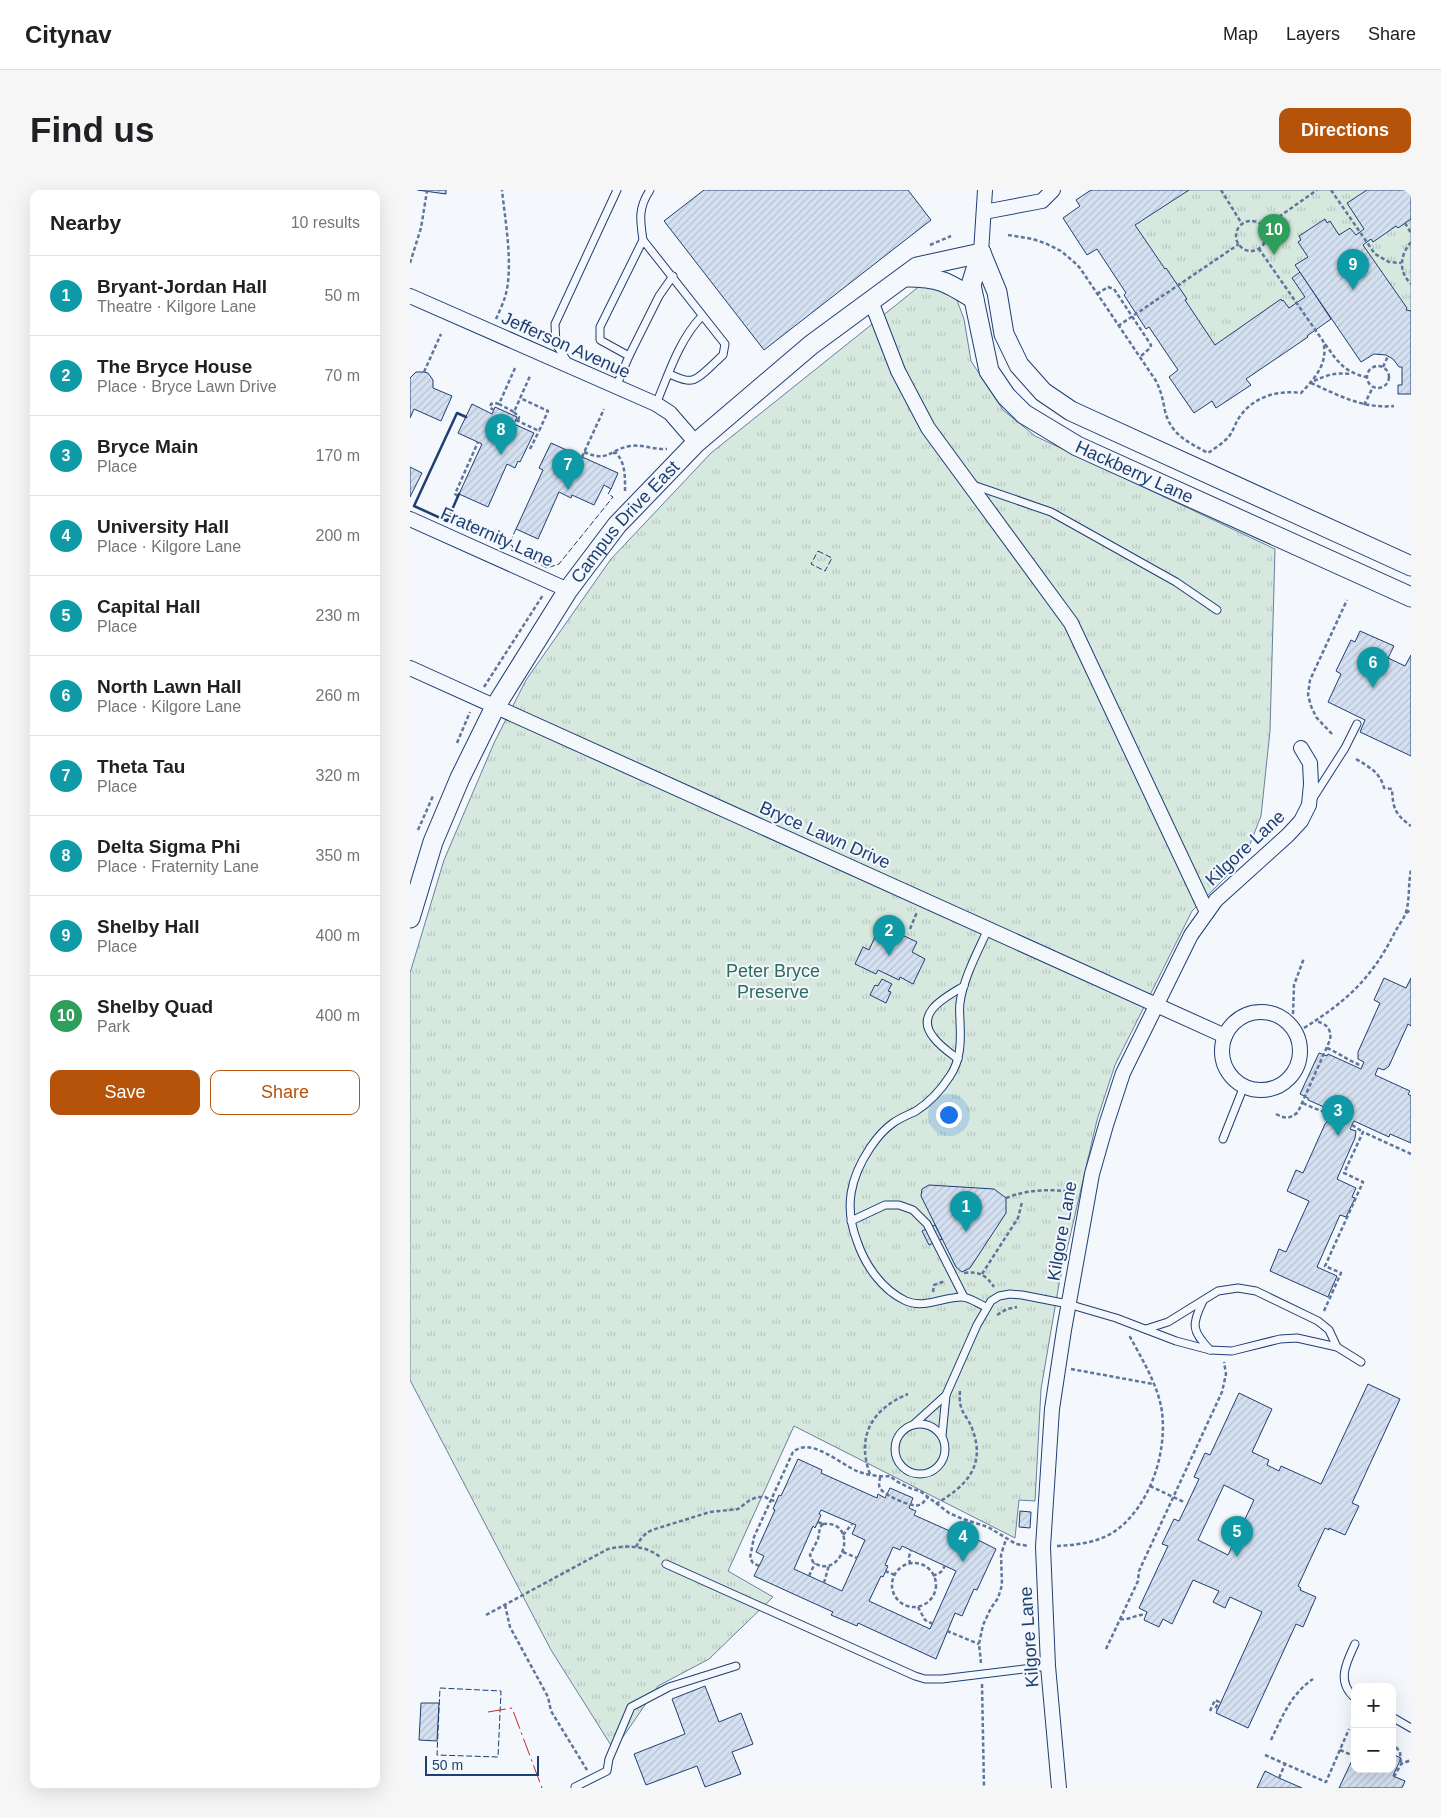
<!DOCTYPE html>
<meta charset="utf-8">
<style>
:root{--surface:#fff;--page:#f6f6f6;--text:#202124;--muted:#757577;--line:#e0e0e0;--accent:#b45309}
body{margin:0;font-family:Arial,sans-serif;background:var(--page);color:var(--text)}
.controls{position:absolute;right:15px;bottom:15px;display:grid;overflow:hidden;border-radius:10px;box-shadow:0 5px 20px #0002}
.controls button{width:45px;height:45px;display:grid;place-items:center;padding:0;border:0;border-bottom:1px solid var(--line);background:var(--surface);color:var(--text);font:25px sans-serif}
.scale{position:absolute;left:15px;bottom:12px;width:114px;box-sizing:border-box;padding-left:5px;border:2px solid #1d3f73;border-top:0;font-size:14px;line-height:18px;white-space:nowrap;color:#1d3f73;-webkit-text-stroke:4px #f4f7fb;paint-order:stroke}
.you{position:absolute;left:538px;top:924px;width:18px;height:18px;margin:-12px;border:4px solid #fff;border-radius:50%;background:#1a73e8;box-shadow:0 0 0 8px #1a73e833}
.badge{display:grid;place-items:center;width:32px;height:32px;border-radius:50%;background:var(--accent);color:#fff;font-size:16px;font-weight:700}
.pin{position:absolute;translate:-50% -41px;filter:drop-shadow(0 1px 2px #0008)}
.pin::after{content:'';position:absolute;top:26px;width:18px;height:15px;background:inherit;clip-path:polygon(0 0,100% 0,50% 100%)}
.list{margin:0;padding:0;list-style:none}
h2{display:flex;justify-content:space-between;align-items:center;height:65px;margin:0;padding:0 20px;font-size:21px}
h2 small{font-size:16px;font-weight:400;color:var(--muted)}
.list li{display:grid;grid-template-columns:32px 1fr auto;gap:15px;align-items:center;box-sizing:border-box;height:80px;padding:0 20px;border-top:1px solid var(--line)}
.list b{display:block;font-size:19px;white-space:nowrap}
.list p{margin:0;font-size:16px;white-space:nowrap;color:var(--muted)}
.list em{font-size:16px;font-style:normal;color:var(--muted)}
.actions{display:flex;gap:10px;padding:15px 20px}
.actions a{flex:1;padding:11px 0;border:1px solid var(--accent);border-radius:10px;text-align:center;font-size:18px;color:var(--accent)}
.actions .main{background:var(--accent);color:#fff}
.map{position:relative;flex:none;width:1001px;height:1598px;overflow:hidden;border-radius:10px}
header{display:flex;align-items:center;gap:30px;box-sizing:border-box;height:70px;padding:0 25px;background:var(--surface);border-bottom:1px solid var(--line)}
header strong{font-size:24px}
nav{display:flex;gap:28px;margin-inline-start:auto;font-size:18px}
.intro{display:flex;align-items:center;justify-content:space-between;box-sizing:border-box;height:120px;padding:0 30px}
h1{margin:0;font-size:35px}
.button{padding:12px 22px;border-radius:10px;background:var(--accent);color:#fff;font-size:18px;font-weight:700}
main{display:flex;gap:30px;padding:0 30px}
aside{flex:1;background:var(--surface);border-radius:10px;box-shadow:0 5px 20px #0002}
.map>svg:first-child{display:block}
.grass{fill:url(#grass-tufts);stroke:#687fa3}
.building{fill:url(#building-hatch);stroke:#1d3f73;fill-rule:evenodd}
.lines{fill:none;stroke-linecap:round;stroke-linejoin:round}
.lane-casing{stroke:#1d3f73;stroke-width:9}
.street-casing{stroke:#1d3f73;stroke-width:16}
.secondary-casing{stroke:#1d3f73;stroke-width:21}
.path{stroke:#5e769c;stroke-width:2.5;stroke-dasharray:4 2.5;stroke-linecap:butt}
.lane{stroke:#f4f7fb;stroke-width:7}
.street{stroke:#f4f7fb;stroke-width:14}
.secondary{stroke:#f4f7fb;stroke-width:19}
.fence{stroke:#1d3f73;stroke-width:1;stroke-dasharray:6 2.5;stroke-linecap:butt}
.wall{stroke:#1d3f73;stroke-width:2.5}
.power{stroke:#c62828;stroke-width:1;stroke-dasharray:18 4 2.5 4;stroke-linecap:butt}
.labels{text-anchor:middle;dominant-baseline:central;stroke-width:4;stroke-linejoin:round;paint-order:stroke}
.street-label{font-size:18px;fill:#1d3f73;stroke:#f4f7fb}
.park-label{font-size:18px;fill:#2c6c60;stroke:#f4f7fb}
</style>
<header>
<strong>Citynav</strong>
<nav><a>Map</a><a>Layers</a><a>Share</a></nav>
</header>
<div class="intro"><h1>Find us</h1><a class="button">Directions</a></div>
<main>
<aside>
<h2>Nearby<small>10 results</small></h2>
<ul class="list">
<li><span class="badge" style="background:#0f9aa8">1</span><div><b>Bryant-Jordan Hall</b><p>Theatre · Kilgore Lane</p></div><em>50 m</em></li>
<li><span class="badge" style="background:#0f9aa8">2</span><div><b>The Bryce House</b><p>Place · Bryce Lawn Drive</p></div><em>70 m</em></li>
<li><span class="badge" style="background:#0f9aa8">3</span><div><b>Bryce Main</b><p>Place</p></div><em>170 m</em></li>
<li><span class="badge" style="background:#0f9aa8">4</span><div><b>University Hall</b><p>Place · Kilgore Lane</p></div><em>200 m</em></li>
<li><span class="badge" style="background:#0f9aa8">5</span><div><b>Capital Hall</b><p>Place</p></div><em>230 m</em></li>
<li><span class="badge" style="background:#0f9aa8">6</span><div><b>North Lawn Hall</b><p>Place · Kilgore Lane</p></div><em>260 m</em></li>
<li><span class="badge" style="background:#0f9aa8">7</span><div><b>Theta Tau</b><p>Place</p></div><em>320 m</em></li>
<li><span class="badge" style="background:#0f9aa8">8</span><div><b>Delta Sigma Phi</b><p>Place · Fraternity Lane</p></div><em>350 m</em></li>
<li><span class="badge" style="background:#0f9aa8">9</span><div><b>Shelby Hall</b><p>Place</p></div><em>400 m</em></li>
<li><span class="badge" style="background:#2e9e5b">10</span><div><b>Shelby Quad</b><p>Park</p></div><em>400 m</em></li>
</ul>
<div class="actions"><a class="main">Save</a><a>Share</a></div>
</aside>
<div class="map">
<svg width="1001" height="1598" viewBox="0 0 1001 1598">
<defs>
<pattern id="grass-tufts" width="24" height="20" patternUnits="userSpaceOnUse" patternTransform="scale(1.25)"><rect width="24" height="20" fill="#d7e8df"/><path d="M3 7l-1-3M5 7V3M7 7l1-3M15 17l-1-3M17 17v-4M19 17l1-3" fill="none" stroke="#b8c8c3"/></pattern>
<pattern id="building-hatch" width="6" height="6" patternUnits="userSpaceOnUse" patternTransform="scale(1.25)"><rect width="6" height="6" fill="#d5e0f0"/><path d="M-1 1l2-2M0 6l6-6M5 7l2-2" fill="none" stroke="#b6c1d1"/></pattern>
</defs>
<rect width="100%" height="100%" fill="#f4f7fb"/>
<g class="grass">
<polygon points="740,0 1001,0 1001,181 948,103 811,193 702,27"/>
<polygon points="511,95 531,95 545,105 554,129 561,171 593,220 625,246 865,359 860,541 851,626 840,654 818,685 782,721 705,875 687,930 649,1094 631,1199 625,1311 609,1310 605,1348 384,1236 318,1381 363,1407 299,1469 248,1496 204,1560 141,1460 0,1190 0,783 34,670 84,553 116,490 201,369 301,263"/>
</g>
<g class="building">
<polygon points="7,0 36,0 36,4"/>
<polygon points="294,0 498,0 521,30 354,160 254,31"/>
<polygon points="681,0 779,0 725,35 755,79 756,78 777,109 775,110 805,155 871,109 872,111 873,110 879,118 895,107 882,88 890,82 921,129 897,146 898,147 836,189 841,195 806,218 802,211 784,223 759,187 768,180 739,137 736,139 714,105 716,103 687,59 677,65 653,28 670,16 666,10"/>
<polygon points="957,0 1001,0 1001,29 988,38 986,36 963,52 961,49 953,55 997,118 996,120 1001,121 1001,204 988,204 988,195 992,195 992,177 989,177 983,169 976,165 964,164 951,172 885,75 898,67 888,52 891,50 889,46 915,29 917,33 920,31 929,45 940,38 946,45 954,39 937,13"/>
<polygon points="6,182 14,182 18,183 23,190 23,198 42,206 31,231 4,219 0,228 0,188"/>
<polygon points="62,214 82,224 85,217 107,227 104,234 124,243 110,272 108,271 105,278 97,274 78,317 49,304 72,254 48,243"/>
<polygon points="141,253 208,283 201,299 194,295 184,315 162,305 161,308 149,302 128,349 106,339 133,280 129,278"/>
<polygon points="0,277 12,283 0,307"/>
<polygon points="950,441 984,456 978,468 995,476 1001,465 1001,566 950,542 955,530 918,512 931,484 926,481 941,450 945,452"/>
<polygon points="475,737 507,752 502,762 515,769 503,794 490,787 489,790 468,780 466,784 445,774 453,757 459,760 468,740"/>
<polygon points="974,788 996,798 1001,788 1001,836 998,834 979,876 974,880 968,878 965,885 1000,901 998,904 1001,906 1001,953 980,944 979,947 944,931 940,939 946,941 945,948 927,989 946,998 942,1007 945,1008 936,1027 930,1025 907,1077 927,1086 918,1107 860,1081 869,1059 876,1062 899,1011 877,1001 886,980 893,983 915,934 920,929 926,932 930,924 898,910 898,908 890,904 909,863 917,866 918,864 951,879 954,872 948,869 948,862 970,813 964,810"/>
<polygon points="472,789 482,794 478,801 481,802 476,813 460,805 465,795 468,796"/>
<polygon points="519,995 584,999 596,1008 596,1023 560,1078 552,1082 546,1077 511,1006 512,999"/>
<polygon points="525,1035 532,1049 519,1055 512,1041"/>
<path d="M958,1194L990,1209L942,1313L949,1316L935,1345L919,1338V1340L915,1338L900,1370L888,1396L891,1398L890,1400L906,1407L893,1437L886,1434L838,1538L806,1523L852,1422L820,1407L815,1418L803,1412L809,1401L783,1390L762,1434L753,1429L749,1437L734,1430L737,1422L729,1418L758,1356L752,1354L764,1329L769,1331L789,1289L784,1287L795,1263L800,1265L829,1203L862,1219L842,1262L859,1270L857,1275L869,1281L871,1276L911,1294ZM814,1295L844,1310L818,1365L788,1350Z"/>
<path d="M388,1269L412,1280L411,1283L467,1308L468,1304L475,1308L480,1298L503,1308L499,1318L506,1321L504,1325L560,1350L562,1347L586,1359L567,1400L564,1399L552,1426L545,1423L526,1469L448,1433L447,1436L421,1425L423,1422L344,1386L354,1366L346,1362L365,1320L363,1319L369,1305L371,1306ZM411,1320L446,1335L442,1344L455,1350L432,1401L384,1379L403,1336L405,1338L411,1325L409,1324ZM492,1356L546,1381L520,1439L459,1411L471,1386L473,1387L478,1376L475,1375L483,1357L490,1360Z"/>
<polygon points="610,1321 621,1322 620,1338 609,1337"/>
<polygon points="295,1496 309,1532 331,1523 343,1554 322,1562 331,1584 295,1597 287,1576 236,1595 224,1564 275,1544 262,1509"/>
<polygon points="11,1513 29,1513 27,1551 9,1550"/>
<polygon points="945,1564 945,1579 982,1579 982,1564 991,1568 983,1586 995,1591 992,1598 929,1598"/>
<polygon points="855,1581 869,1588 892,1598 847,1598"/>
</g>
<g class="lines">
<defs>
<g id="lane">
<path d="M233,50C230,30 228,18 240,0"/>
<polyline points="219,166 249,106 263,86"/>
<polyline points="159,174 146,154 145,134 207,0"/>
<path d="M206,197L219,166L190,150V137L233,50L315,154L313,165C306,171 290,189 282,190C275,192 265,186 259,184"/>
<path d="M246,214C259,183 269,150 292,126"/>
<polyline points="563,295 641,322 766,392 807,420"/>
<polyline points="903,608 935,558 947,534"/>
<path d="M548,869C540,863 530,856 524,848C503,823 536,807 554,796"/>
<polyline points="813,949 834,896"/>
<polyline points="441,1031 475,1015 489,1015 503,1020 517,1034 554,1107"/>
<path d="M793,1111C781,1135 782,1141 800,1160"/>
<path d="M576,1117C569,1114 559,1107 552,1107C533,1107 514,1119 496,1111C472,1100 455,1075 447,1051C434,1017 440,988 460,958C466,949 473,940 483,933C490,928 498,925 506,921C520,912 531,900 540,886C551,870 551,851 550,832C550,826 549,819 550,813C553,789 568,761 578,739"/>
<polyline points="736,1139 758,1132 808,1101 828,1098 846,1101 908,1131 919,1140 927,1157"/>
<polyline points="504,1234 536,1205"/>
<circle cx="510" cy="1259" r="25"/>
<polyline points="532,1246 536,1205 567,1135 581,1111 589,1106 600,1104 612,1105 658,1114 706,1128 766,1151 800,1160 822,1161 870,1149 887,1148 927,1157 951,1172"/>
<polyline points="256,1374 505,1486 515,1489 532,1489 638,1476"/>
<path d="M945,1454C936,1473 926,1492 945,1508"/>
<polyline points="982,1527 1001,1538"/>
<polyline points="165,1597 197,1581 199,1569 221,1517 259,1497 326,1476"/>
</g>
<g id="street">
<polyline points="574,22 632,11 643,0"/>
<polyline points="571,63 575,0"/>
<polyline points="0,106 246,214 260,223 286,253"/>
<polyline points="461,111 488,181 518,238 661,433 797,722"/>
<polyline points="0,329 158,400"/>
<polyline points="0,478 815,846"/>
<circle cx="851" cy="861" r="39"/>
<polyline points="649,1598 638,1476 633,1357 642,1219 654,1140 682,984 696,935 713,883 781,745 806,710 878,645 891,631 899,615 901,594 900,573 891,558"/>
</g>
<g id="secondary">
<path id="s1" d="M571,63L561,95L579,181L596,206L614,224L667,256L1001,407"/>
<polyline points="571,63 587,102 594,144 609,175 633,202 661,221 1001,376"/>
<path d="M497,87C529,87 537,92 564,109"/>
<path id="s2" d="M0,728L23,652L50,588L85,517L158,400L207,335L286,253L401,155L507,77L571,63"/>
</g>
</defs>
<use href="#lane" class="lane-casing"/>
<use href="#street" class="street-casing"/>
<use href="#secondary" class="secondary-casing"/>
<g class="path">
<polyline points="811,0 832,34"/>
<polyline points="921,0 965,64 979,72 991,73"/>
<circle cx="841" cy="46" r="15"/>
<polyline points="995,33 1001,43"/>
<polyline points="853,38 907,0"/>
<path d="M598,45L623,49L637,54L651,61L664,72L670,78L746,191C751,201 753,210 755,221C761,245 778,252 798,263C805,258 814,253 820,245C824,239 826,231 831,225C845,206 869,200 891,203C905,188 919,173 913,151L849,59"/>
<path d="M1001,52C990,65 988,81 1001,94"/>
<polyline points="520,55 541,46"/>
<polyline points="0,73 11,38 17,1"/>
<polyline points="687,104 698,97 704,99 741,155 740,158 730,167"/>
<path d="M86,129C89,122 93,114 95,107C104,78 95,30 92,0"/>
<polyline points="708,136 829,54"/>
<path d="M915,154C928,172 934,182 956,187"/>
<circle cx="968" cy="187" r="11"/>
<polyline points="973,177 978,166"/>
<polyline points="105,178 89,214 104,222 120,186"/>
<polyline points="14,182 31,144"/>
<path d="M904,191C916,185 927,182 940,184"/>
<path d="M901,193C928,205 953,219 984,216"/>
<polyline points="954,215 963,197"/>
<polyline points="84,220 80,218 81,214 85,213 89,214"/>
<polyline points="104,222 109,227 108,231"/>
<polyline points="106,230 129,241 138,221 110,208"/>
<polyline points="120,259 129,241"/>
<path d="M174,262C199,273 198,260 220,256C233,254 244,260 257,259"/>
<path d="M203,263H206C216,273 215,289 215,302"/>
<polyline points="172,267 194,219"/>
<polyline points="48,306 45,304 68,252"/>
<polyline points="74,497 133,405"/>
<polyline points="922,544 906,527 901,516 898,505 900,490 937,410"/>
<polyline points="47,553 60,522"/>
<path d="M946,569C959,577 970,582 974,598L982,599C983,619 985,624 1001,636"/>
<polyline points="8,640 23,606"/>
<polyline points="996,723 1001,720"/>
<polyline points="500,739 507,722"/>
<polyline points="883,824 884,795 894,768"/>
<path d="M894,838C937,811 962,788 985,742C988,736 994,729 996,722C1000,709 998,694 1001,680"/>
<path d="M917,858C929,863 939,871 952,876"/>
<path d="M893,913C904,919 916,922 928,928"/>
<path d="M866,924C875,929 880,929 888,922L920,850C922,839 916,833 905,831"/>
<polyline points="942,935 953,942"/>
<path d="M596,1008C618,999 641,999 664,1002"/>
<path d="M554,1083C569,1081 576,1085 584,1097"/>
<polyline points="572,1084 608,1028 612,1012"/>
<polyline points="523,1102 524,1095 535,1091"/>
<polyline points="914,1121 931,1083 915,1076 953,992 934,983 953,942 1001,964"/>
<polyline points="587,1125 597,1119 607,1117"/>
<polyline points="661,1179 743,1194"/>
<path d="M460,1284C446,1246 462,1219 498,1204"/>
<path d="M470,1287C470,1290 468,1295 470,1298C473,1305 503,1318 509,1315C513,1314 515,1310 518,1307"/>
<polyline points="740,1296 774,1312"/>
<path d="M526,1314C554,1297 576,1278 563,1241C557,1223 548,1224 550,1201"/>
<polyline points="408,1332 413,1334"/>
<path d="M413,1334C451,1330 432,1393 403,1372L400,1365L408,1349L410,1337Z"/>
<polyline points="433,1345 442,1334"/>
<path d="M647,1356C668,1355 691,1352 708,1339C741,1313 757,1262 752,1222C749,1197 731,1167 719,1145"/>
<path d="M226,1357C230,1349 234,1344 242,1340L300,1322L328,1319L340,1310L347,1307H355L366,1312"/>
<polyline points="433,1362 447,1368"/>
<circle cx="504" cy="1395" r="22"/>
<polyline points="500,1374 499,1367 501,1360"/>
<path d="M349,1376L343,1373L340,1368L344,1347L383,1262C401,1246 431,1275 449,1282C459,1285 470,1287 480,1286L486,1291L502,1299L510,1301L539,1323L553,1329L578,1337L606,1354L619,1356"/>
<polyline points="475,1381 485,1385"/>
<polyline points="399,1386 405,1373"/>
<polyline points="523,1386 531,1382 535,1376"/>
<polyline points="414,1393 419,1375"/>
<polyline points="95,1415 100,1437 138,1507 141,1521 177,1580"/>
<polyline points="508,1417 515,1430 523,1434"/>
<path d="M76,1425L198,1359C215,1355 236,1355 250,1367"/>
<path d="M710,1429C720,1431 727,1423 736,1425"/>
<polyline points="537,1441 569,1454"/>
<polyline points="696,1459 728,1391 729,1381 812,1202 816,1184 814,1172"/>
<polyline points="571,1473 569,1454 573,1435 581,1418 588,1408 592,1395 591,1365 596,1349"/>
<polyline points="572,1494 574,1598"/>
<polyline points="800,1521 805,1510 809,1512 805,1519 807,1520"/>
<path d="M861,1550C872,1527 881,1504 903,1489"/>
<polyline points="982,1552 990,1562 991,1574"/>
<polyline points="930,1560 944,1566"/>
<polyline points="855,1565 916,1592 939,1539"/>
<polyline points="984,1587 991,1574 1001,1570"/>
<polyline points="869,1588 875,1574"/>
</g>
<use href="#lane" class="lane"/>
<use href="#street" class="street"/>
<use href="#secondary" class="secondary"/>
<g class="fence">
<polyline points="106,339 99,354 103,356 101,360 137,378 149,374 203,307 198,304 201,299"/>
<polygon points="408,361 422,368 415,381 401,374"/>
<polygon points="30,1498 91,1501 88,1567 27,1565"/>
</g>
<polyline class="wall" points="49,304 37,331 4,316 47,223 56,227"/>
<polyline class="power" points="78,1522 102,1518 132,1598"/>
</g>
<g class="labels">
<g class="street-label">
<text transform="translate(156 155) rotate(24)">Jefferson Avenue</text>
<text stroke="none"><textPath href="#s1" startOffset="302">Hackberry Lane</textPath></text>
<text stroke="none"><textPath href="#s2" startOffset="455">Campus Drive East</textPath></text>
<text transform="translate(87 347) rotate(24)">Fraternity Lane</text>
<text transform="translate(415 645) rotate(24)">Bryce Lawn Drive</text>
<text transform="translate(835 658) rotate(-43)">Kilgore Lane</text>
<text transform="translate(652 1041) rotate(-80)">Kilgore Lane</text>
<text transform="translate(619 1447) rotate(-94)">Kilgore Lane</text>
</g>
<g class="park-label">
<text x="363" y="781">Peter Bryce<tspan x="363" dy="21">Preserve</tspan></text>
</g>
</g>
</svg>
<div class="controls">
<button>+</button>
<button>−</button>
</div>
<div class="scale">50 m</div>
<div class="you"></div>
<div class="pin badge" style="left:556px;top:1042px;background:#0f9aa8">1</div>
<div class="pin badge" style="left:479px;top:766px;background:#0f9aa8">2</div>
<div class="pin badge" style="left:928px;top:946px;background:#0f9aa8">3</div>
<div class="pin badge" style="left:553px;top:1372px;background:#0f9aa8">4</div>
<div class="pin badge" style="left:827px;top:1367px;background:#0f9aa8">5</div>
<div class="pin badge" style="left:963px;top:498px;background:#0f9aa8">6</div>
<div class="pin badge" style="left:158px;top:300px;background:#0f9aa8">7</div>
<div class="pin badge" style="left:91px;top:265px;background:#0f9aa8">8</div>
<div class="pin badge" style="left:943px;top:100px;background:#0f9aa8">9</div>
<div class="pin badge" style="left:864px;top:65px;background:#2e9e5b">10</div>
</div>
</main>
